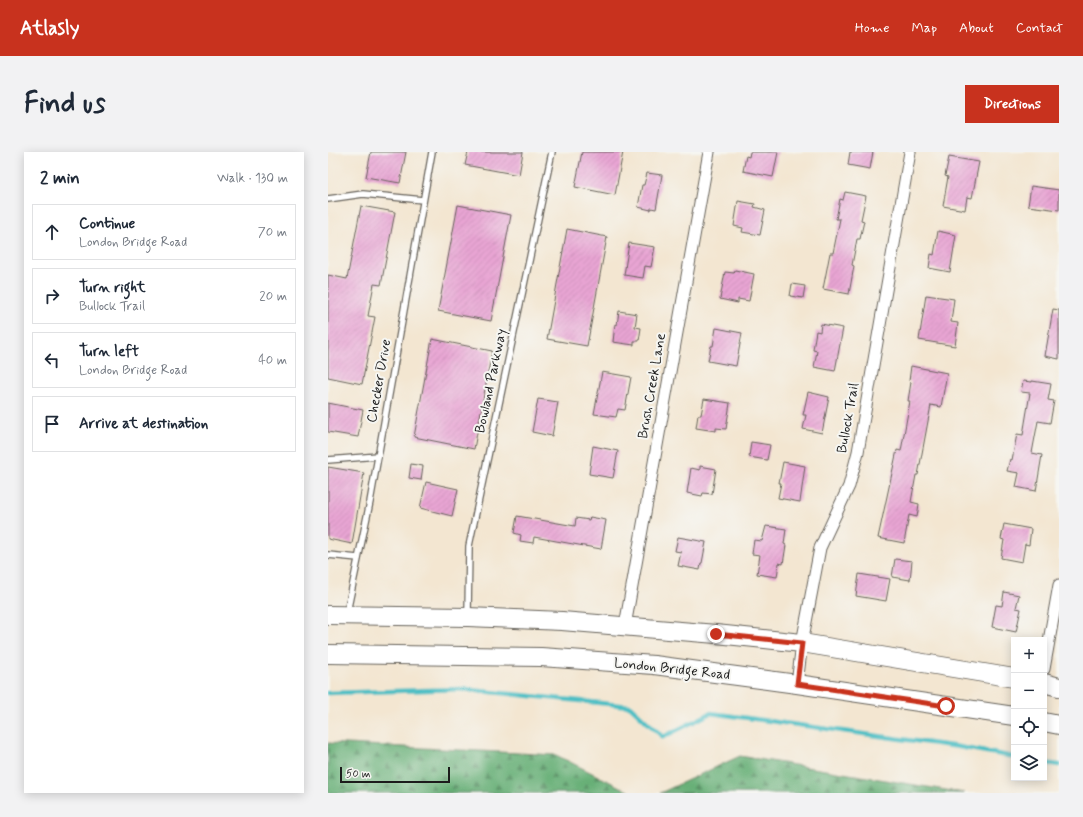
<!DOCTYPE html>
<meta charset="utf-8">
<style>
:root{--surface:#fff;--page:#f2f2f3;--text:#1f2937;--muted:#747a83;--line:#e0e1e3;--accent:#c8321e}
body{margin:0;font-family:Mynerve,sans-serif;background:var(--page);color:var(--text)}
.controls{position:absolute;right:12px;bottom:12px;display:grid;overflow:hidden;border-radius:0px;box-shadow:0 2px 10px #0003}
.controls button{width:36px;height:36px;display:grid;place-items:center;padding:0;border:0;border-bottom:1px solid var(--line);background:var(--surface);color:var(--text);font:20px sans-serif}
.scale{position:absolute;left:12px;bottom:10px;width:110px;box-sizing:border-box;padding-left:4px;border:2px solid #1c1c1c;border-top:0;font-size:11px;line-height:14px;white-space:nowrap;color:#1c1c1c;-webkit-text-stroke:3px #f6f6f2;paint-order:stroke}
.stop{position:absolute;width:12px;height:12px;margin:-9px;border:3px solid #c8321e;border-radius:50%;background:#fff}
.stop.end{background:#c8321e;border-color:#fff;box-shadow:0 1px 4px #0008}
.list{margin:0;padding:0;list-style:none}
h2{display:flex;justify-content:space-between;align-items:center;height:52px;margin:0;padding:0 16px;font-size:17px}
h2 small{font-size:13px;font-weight:400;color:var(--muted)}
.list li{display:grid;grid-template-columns:26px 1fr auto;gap:12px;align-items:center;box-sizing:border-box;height:56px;margin:0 8px 8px;padding:0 8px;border:1px solid var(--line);border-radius:0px}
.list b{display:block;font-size:15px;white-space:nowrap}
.list p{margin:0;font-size:13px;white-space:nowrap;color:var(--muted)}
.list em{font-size:13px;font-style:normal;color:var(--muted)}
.icon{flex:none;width:22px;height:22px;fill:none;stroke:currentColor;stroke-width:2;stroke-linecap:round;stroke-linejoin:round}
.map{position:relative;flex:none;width:731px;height:641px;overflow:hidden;border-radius:0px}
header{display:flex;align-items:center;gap:24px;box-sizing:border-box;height:56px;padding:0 20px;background:var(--accent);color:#fff}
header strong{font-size:19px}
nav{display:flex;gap:22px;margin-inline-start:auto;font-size:14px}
.intro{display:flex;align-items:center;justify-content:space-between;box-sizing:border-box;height:96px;padding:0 24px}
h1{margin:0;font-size:28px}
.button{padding:10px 18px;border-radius:0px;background:var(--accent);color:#fff;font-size:14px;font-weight:700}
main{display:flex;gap:24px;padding:0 24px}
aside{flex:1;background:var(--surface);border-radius:0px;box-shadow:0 2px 10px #0003}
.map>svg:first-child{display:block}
.forest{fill:url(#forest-firs);stroke:#416649}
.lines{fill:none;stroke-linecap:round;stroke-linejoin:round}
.stream{stroke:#50bfc5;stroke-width:4.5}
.building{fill:url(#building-hatch)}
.lane-casing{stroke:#67635b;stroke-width:8}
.street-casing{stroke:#67635b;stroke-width:13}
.primary-casing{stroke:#67635b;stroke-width:20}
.lane{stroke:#fff;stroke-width:5.5}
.street{stroke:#fff;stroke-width:11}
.primary{stroke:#fff;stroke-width:18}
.route{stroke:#c8321e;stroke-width:5}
.labels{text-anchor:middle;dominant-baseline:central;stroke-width:4;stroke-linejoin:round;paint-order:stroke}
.street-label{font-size:14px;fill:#1c1c1c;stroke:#f6f6f2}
</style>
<header>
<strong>Atlasly</strong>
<nav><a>Home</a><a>Map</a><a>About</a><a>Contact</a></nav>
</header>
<div class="intro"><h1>Find us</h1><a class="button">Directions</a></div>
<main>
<aside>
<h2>2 min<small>Walk · 130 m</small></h2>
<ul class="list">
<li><svg class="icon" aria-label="ahead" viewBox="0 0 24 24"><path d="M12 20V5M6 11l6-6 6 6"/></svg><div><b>Continue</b><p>London Bridge Road</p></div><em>70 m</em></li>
<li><svg class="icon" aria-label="right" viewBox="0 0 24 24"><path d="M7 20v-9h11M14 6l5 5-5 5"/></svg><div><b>Turn right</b><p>Bullock Trail</p></div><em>20 m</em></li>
<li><svg class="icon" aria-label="left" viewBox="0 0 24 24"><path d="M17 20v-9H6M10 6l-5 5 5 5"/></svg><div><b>Turn left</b><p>London Bridge Road</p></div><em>40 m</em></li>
<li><svg class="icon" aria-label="arrive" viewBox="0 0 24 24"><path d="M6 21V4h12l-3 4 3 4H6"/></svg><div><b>Arrive at destination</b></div></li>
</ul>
</aside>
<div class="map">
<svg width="731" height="641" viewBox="0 0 731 641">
<defs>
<pattern id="forest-firs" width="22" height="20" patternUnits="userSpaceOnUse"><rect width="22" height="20" fill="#66af76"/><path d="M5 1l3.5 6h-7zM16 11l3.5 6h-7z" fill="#538e60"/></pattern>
<pattern id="building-hatch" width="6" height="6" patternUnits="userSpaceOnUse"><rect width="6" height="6" fill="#e8a4d3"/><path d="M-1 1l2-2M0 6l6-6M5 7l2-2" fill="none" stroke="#c68db5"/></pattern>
</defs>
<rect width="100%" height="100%" fill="#f6f6f2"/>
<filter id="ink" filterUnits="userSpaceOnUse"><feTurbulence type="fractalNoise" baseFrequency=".025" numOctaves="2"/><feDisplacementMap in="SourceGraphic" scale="8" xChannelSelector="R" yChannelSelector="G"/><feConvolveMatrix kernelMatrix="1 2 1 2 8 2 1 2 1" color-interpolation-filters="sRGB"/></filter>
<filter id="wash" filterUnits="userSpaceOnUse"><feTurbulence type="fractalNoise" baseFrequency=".012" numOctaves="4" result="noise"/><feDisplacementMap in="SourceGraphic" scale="16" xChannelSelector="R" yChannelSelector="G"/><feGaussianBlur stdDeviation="0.9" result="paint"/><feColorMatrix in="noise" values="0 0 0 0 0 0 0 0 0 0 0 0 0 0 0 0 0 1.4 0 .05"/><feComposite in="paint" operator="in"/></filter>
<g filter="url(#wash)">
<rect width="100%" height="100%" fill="#f3e6d1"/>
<g class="forest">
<polygon points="0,591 228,603 304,641 0,641"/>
<polygon points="412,604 636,641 332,641"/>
</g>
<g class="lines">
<g class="stream">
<polyline points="0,541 133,537 302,554 335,585 383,561 631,595 686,605"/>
<polyline points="716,611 731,613"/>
</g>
</g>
<g id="blocks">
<g class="building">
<polygon points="43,0 78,0 72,31 38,25"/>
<polygon points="140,0 195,0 191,23 137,13"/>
<polygon points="254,0 295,0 287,43 247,35"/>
<polygon points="422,0 450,0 445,25 415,19 418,4 421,5"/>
<polygon points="522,0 545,0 542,17 520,13"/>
<polygon points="621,5 651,10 644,46 639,45 637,58 615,54 620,25 617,24"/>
<polygon points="319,21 334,23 328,57 323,56 323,58 310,55 314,33 316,33"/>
<polygon points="703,34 731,38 731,58 700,54"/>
<polygon points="517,40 538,44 533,68 536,69 532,87 529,87 524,113 526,114 521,142 495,137 502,101 505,101 512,67 508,67 512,47 515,48"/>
<polygon points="410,49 427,52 426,55 437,58 432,83 414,80 415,76 406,74"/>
<polygon points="130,53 183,63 163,169 110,159"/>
<polygon points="33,54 67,60 53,133 46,132 40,164 47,165 34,232 0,225 0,123 19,127"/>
<polygon points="239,77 279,85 259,194 219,187"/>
<polygon points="610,79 628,83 622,120 601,116 603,102 606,103"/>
<polygon points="301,91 327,95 323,115 317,114 315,126 296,123"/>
<polygon points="407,118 426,122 421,149 410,147 410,151 392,147 397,120 406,121"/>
<polygon points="464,132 477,134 475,146 462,144"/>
<polygon points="598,143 626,147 623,170 630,171 627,194 591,188"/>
<polygon points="725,157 731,158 731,207 717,204"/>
<polygon points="291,159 309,162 307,175 313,176 311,189 306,189 306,193 285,190 287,172 289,173"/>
<polygon points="493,172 515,176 507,219 486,215 489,199 485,198 488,179 492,180"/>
<polygon points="388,176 414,181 408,214 380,209 383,194 385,194"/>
<polygon points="104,187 164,199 146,297 86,285"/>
<polygon points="583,214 619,221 613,255 603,253 590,323 588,323 583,350 591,352 589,365 581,363 576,391 550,386 569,298 573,299 582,249 580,249 583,230 581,229"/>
<polygon points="274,220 303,225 297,258 290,257 288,265 266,262"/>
<polygon points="695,229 704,230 704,229 723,232 720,248 726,249 722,271 710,269 704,301 714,303 708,339 688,335 691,321 679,319 682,307 684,308 689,282 695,283 702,241 693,240"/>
<polygon points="480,240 501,245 494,281 475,277 478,263 475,263"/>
<polygon points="210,247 230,250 224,284 204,280"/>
<polygon points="376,247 402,251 398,277 388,276 388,279 368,276 370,263 373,263"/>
<polygon points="0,251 35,258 30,285 0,280"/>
<polygon points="423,290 442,293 439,308 421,305"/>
<polygon points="265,294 290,299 285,326 261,322"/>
<polygon points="455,310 477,314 472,350 450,346 453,331 451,331"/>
<polygon points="83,312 95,314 93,328 81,326"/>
<polygon points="372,314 388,317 384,342 375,341 374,344 359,341 363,316 372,318"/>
<polygon points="0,315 36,321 24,392 0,387"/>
<polygon points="98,330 130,337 124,364 92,356"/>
<polygon points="189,364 247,374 248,366 261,368 262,365 278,368 273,397 206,385 205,391 192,389 193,383 186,381"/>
<polygon points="676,372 703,377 701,393 697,392 694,410 673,406 676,388 673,387"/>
<polygon points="438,374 458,377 456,392 458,393 455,412 451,411 449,425 429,422 432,403 424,402 426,388 434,389"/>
<polygon points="350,385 378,390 374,411 373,411 372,418 350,414 353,400 347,399"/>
<polygon points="567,407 584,409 582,428 564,425"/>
<polygon points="531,422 562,427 558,449 528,444"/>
<polygon points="676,440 691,443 688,456 693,457 688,480 664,475 668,453 674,454"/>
</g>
</g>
</g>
<g filter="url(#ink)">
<use href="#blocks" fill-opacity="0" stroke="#67635b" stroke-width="1"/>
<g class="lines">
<defs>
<g id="lane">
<polyline points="0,47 35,42 95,48"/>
<polyline points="0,308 50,304"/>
<polyline points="0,403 30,406"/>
<polyline points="19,460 42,350 104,0"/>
<polyline points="140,462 141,394 224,0"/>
</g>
<g id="street">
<polyline points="297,474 381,0"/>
<polyline points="716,517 731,433"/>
<polyline points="469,532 474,491 492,396 521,334 530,300 582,0"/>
</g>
<g id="primary">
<polyline points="0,463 140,465 234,469 388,482 474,491 686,526"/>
<polyline points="0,502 213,505 326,513 469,532 686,564"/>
<polyline points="716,531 731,535"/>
<polyline points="716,570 731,573"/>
</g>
</defs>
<use href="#lane" class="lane-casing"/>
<use href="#street" class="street-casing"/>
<use href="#primary" class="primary-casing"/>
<use href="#lane" class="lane"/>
<use href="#street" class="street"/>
<use href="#primary" class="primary"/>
</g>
</g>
<g class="lines" filter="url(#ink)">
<polyline class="route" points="388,482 474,491 469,532 618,554"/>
</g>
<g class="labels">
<g class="street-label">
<text transform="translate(51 229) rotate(-80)">Checker Drive</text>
<text transform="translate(163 229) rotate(-78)">Bowland Parkway</text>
<text transform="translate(324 234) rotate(-80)">Brush Creek Lane</text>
<text transform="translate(520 266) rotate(-80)">Bullock Trail</text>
<text transform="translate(344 517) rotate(6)">London Bridge Road</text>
</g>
</g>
</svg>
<div class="controls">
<button>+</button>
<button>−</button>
<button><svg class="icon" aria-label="locate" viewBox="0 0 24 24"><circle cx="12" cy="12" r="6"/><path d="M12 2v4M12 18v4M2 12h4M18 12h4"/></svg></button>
<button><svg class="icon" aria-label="layers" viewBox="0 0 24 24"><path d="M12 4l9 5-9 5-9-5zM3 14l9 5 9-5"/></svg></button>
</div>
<div class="scale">50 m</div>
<div class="stop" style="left:618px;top:554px"></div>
<div class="stop end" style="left:388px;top:482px"></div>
</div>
</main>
